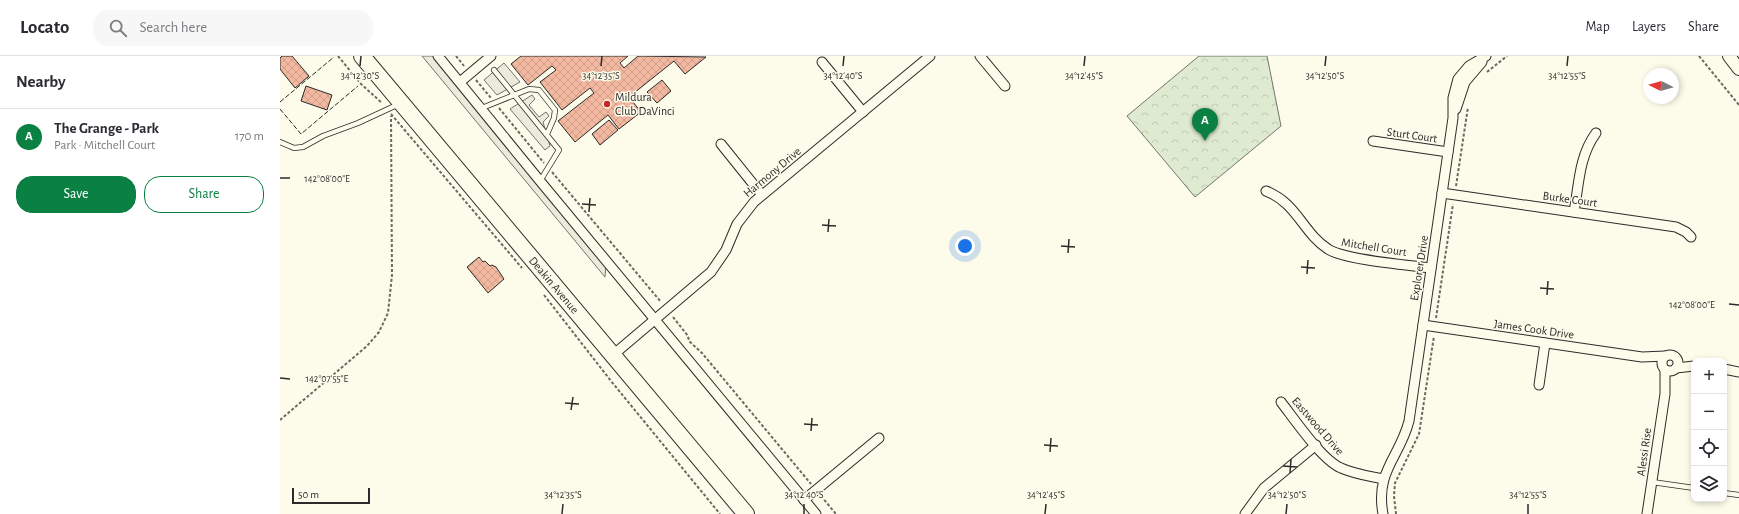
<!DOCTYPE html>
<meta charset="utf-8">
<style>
:root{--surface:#fff;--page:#f7f7f7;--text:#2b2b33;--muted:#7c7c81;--line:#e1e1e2;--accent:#0b8043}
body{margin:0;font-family:"Alegreya Sans",sans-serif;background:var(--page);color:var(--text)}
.controls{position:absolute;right:12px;bottom:12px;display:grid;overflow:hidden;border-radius:8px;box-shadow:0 2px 6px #0003}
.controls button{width:36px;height:36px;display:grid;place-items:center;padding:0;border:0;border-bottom:1px solid var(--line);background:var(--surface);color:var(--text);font:20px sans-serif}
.compass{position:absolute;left:1363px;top:12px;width:36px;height:36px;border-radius:50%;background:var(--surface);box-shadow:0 2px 6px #0003;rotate:275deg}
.scale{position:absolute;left:12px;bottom:10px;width:78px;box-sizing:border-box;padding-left:4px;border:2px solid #2b2b2b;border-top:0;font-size:11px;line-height:14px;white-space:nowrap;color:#2b2b2b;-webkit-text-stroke:3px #fdfbea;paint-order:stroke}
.you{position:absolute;left:685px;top:190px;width:14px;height:14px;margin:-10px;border:3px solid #fff;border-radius:50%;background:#1a73e8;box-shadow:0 0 0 6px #1a73e833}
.badge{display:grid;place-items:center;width:26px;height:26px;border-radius:50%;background:var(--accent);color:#fff;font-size:13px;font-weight:700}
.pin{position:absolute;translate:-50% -33px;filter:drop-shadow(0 1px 2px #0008)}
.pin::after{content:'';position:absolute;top:21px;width:14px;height:12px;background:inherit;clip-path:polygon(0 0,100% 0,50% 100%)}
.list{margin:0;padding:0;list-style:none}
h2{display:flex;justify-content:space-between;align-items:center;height:52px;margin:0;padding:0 16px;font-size:17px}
h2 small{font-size:13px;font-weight:400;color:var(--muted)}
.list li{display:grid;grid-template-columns:26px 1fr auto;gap:12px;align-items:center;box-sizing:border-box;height:56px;padding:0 16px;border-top:1px solid var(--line)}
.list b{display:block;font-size:15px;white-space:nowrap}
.list p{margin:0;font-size:13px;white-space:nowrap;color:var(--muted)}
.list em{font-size:13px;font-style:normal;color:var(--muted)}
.actions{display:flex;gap:8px;padding:12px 16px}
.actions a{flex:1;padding:9px 0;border:1px solid var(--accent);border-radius:16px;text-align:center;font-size:14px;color:var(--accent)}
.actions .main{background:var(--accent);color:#fff}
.icon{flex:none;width:22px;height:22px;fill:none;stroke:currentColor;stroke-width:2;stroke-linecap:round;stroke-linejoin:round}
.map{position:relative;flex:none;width:1459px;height:458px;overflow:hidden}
header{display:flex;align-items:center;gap:24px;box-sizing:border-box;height:56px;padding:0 20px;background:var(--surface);border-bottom:1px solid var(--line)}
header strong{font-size:19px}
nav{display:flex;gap:22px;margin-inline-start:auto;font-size:14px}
.search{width:280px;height:36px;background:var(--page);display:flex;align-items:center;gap:10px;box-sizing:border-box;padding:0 14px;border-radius:16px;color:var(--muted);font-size:15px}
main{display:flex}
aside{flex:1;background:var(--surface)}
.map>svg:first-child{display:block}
.park{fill:url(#park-crowns);stroke:#74746e}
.parking{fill:#eceadb;stroke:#74746e}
.building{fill:url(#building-cross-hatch);stroke:#2b2b2b}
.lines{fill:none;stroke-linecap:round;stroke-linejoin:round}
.service-casing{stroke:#2b2b2b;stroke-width:6}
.minor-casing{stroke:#2b2b2b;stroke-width:11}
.tertiary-casing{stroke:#2b2b2b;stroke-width:14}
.trunk-casing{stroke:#2b2b2b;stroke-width:18}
.path{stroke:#6a6964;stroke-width:2;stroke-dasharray:3 2;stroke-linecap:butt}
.service{stroke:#fdfbea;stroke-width:4.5}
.minor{stroke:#fdfbea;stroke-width:9}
.tertiary{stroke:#fdfbea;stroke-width:12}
.trunk{stroke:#fdfbea;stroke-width:16}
.fence{stroke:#2b2b2b;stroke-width:1;stroke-dasharray:5 2;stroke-linecap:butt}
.ticks{fill:none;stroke:#2b2b2b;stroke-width:1.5}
.poi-dot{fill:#c62828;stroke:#fdfbea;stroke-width:1.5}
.labels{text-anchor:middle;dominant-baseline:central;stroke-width:3;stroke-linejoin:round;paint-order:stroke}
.poi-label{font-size:12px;fill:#2b2b2b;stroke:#fdfbea;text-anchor:start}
.street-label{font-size:12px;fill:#2b2b2b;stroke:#fdfbea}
.ticks-label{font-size:10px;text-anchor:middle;fill:#2b2b2b;stroke:#fdfbea;stroke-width:3;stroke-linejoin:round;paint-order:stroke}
</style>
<header>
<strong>Locato</strong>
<div class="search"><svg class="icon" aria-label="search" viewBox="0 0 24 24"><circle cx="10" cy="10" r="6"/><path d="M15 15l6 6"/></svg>Search here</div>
<nav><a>Map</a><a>Layers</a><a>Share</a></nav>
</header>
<main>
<aside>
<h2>Nearby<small></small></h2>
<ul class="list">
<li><span class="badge">A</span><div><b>The Grange - Park</b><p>Park · Mitchell Court</p></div><em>170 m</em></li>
</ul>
<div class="actions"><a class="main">Save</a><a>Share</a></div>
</aside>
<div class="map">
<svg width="1459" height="458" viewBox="0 0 1459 458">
<defs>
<pattern id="park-crowns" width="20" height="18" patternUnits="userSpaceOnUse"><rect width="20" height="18" fill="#deebd1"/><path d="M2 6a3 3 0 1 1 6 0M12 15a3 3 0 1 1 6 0" fill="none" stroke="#bfcab4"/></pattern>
<pattern id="building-cross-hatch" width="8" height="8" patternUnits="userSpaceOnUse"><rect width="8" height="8" fill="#f2b8a0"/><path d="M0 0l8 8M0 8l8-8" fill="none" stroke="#d09e8a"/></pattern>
</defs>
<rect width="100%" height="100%" fill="#fdfbea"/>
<polygon class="park" points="919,0 987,0 1001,70 915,141 847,60"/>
<g class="parking">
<polygon points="142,0 153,0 326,208 325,221"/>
<polygon points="224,7 240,26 217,39 204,24"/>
<polygon points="252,39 255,43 249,49 259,61 266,56 269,60 263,66 270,90 265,94 230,53"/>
</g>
<g class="building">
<polygon points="2,0 12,0 29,20 15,32 0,13 0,2"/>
<polygon points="241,0 348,0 340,7 344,12 358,0 426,1 405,18 394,5 349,41 361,56 339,73 328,59 295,86 278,65 314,37 310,32 282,54 260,26 276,14 272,10 248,29 231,8"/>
<polygon points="382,24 391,35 377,47 367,36"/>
<polygon points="26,30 52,39 47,54 21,45"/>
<polygon points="329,64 338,74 320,89 312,78"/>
<polygon points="199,201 203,206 205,205 210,210 212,209 216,211 224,223 208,237 187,211"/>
</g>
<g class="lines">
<defs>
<g id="service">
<polyline points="214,14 279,94 260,125"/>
<polyline points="202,52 249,33 259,34 275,54 274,62 267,78"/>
<polyline points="0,86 14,92 23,91 43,80 78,67 119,48"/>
<polyline points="1372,426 1414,432"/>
<polyline points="1444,437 1459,439"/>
</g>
<g id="minor">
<polyline points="158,0 260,125 536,458"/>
<polyline points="700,0 725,30"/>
<polyline points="542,6 583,56"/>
<polyline points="180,26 211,0"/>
<polyline points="1176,53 1185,26 1202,6"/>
<polyline points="1093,85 1168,96"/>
<polyline points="441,88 482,139"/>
<path d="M986,135C1017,147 1023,177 1048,193C1064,204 1129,209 1151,212"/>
<polyline points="1162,137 1396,171 1406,176 1411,181"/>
<path d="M1294,156C1299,128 1299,100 1316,77"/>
<polyline points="1143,269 1362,301 1385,300"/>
<circle cx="1390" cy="307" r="8"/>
<polyline points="333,299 431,216 446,194 457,168 474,146 650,0"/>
<polyline points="1396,312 1414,310"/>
<polyline points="1444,313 1459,316"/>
<polyline points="1259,329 1265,287"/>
<path d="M1001,346C1015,364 1042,404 1061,412C1074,418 1089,420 1103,423"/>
<polyline points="524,444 599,382"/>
<polyline points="965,458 984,432 1036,389"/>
<path d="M1103,458C1095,415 1120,401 1129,365L1173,62V42L1178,23L1189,10L1206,0"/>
<polyline points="1367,458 1385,338 1385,314"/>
</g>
<polyline id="tertiary" points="1449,0 1459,13"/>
<polyline id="trunk" points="82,0 466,458"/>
</defs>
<use href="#service" class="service-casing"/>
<use href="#minor" class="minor-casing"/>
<use href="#tertiary" class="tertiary-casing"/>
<use href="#trunk" class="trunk-casing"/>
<g class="path">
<polyline points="58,0 81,28 102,47"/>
<polyline points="176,0 184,10"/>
<polyline points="1419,0 1459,49"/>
<polyline points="1207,16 1227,0"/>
<polyline points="196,24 211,42"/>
<polyline points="219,52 264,107"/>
<polyline points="111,58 242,212"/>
<polyline points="272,116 381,246"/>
<polyline points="1176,130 1188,51"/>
<polyline points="264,239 331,325 440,458"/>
<polyline points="393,261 408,280 409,285 422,297 531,428"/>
<polyline points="1156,262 1173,148"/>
<polyline points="0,364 87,290 99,276 108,257 112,219 111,60"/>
<polyline points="541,440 556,458"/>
<polyline points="1116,458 1114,440 1115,427 1139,378 1154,280"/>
</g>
<use href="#service" class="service"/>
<use href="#minor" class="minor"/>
<use href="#tertiary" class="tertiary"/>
<use href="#trunk" class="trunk"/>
<g class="fence">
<polyline points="0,46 54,1"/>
<polyline points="0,53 21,78 78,30"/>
</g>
</g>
<path class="ticks" d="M80,10L81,0M321,10L322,0M563,10L564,0M804,10L805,0M1045,10L1046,0M1287,10L1288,0M0,122H10M302,148L316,149M309,156L310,142M542,169L556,170M548,176L549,163M781,190L795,191M788,197L789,183M1021,211L1035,212M1027,218L1028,204M1260,232L1274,233M1267,239L1268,225M1449,248L1459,249M0,322L10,323M285,347L299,348M291,354L293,341M524,368L538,369M531,375L532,362M764,389L778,390M770,396L771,382M1003,410L1017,411M1010,417L1011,403M282,458L283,448M524,458V448M765,458L766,448M1006,458L1007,448M1248,458V448"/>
<circle class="poi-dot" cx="327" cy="48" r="4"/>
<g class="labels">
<g class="poi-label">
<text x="335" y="41">Mildura<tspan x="335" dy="14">Club DaVinci</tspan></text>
</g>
<g class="street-label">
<text transform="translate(1132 79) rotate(8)">Sturt Court</text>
<text transform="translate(492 116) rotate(-40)">Harmony Drive</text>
<text transform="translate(1290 143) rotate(8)">Burke Court</text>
<text transform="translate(1094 191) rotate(9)">Mitchell Court</text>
<text transform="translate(1139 212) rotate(-81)">Explorer Drive</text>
<text transform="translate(274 229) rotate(50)">Deakin Avenue</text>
<text transform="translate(1254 273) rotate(8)">James Cook Drive</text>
<text transform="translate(1038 370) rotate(49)">Eastwood Drive</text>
<text transform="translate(1364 396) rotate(-82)">Alessi Rise</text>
</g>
</g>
<g class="ticks-label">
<text x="1045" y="23">34°12'50"S</text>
<text x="80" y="23">34°12'30"S</text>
<text x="321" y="23">34°12'35"S</text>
<text x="563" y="23">34°12'40"S</text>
<text x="804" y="23">34°12'45"S</text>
<text x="1287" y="23">34°12'55"S</text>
<text x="47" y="126">142°08'00"E</text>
<text x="1412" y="252">142°08'00"E</text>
<text x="47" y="326">142°07'55"E</text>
<text x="283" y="442">34°12'35"S</text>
<text x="524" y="442">34°12'40"S</text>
<text x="766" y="442">34°12'45"S</text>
<text x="1007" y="442">34°12'50"S</text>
<text x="1248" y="442">34°12'55"S</text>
</g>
</svg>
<div class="controls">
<button>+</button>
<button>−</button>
<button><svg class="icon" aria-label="locate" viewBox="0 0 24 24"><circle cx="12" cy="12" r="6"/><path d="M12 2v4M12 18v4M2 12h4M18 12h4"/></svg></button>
<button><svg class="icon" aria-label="layers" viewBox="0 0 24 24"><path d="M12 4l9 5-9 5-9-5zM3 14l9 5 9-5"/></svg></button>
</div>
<svg class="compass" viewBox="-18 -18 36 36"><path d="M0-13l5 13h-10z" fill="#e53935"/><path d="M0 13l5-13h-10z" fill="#7c7c81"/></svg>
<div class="scale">50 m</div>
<div class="you"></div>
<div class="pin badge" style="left:925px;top:85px">A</div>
</div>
</main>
